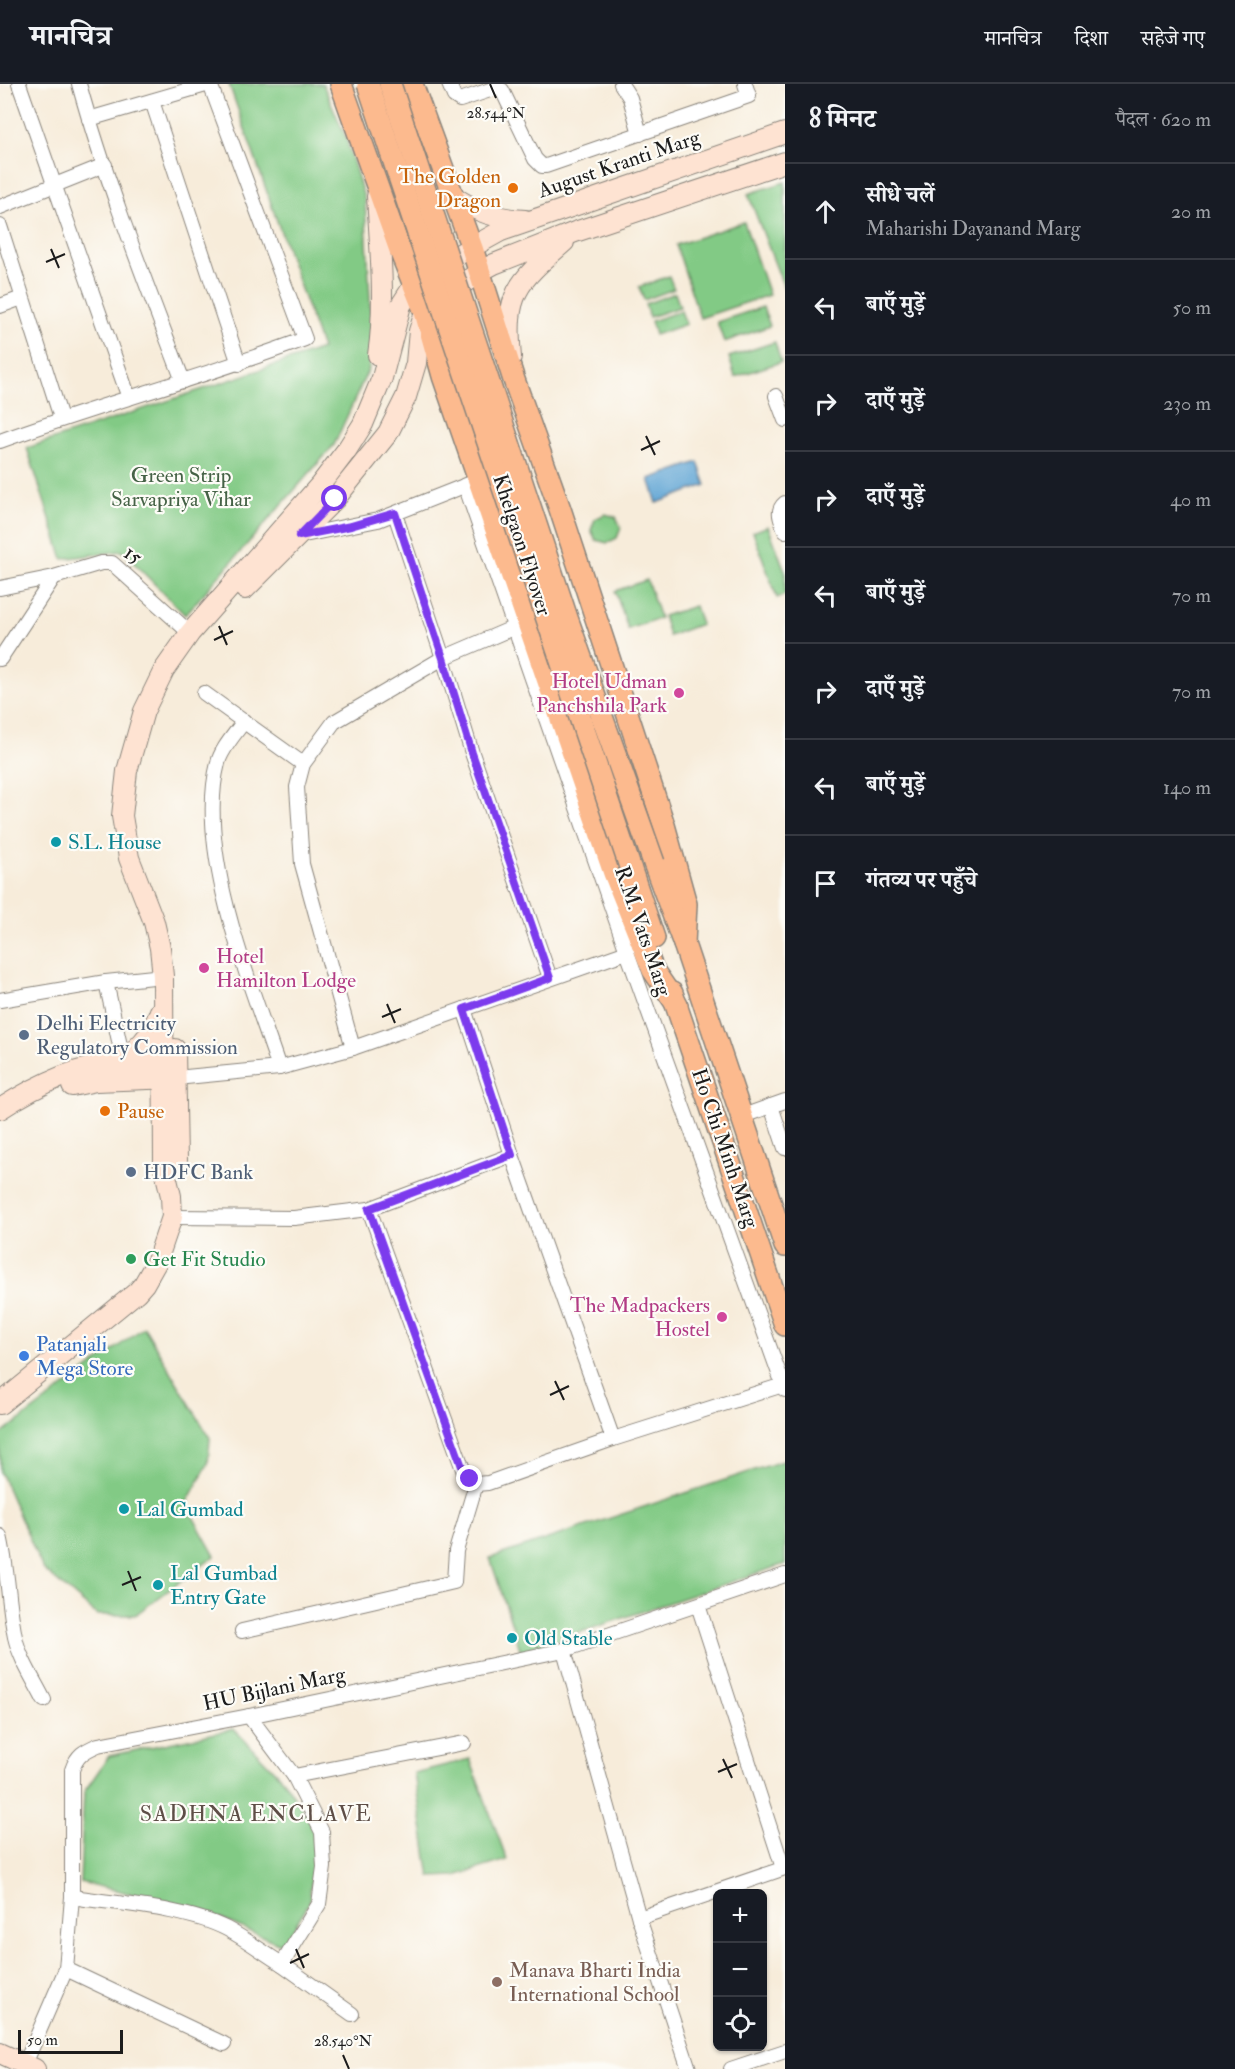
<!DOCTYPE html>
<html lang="hi">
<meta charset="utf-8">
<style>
:root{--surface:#171b24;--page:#20242c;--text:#f1f3f6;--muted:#9ea1a6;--line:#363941}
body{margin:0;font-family:"IM FELL Double Pica","Noto Serif Devanagari",serif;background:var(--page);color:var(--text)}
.controls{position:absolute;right:18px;bottom:18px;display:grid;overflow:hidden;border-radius:9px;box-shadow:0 2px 4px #0004}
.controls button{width:54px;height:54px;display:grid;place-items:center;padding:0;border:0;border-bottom:2px solid var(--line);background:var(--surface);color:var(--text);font:30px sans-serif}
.scale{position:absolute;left:18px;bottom:15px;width:105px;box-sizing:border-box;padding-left:6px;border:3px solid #1c1c1c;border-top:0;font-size:16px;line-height:21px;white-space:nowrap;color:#1c1c1c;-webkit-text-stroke:4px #fdfcf7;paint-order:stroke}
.stop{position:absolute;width:18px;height:18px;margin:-14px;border:4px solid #7c3aed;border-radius:50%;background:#fff}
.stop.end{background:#7c3aed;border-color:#fff;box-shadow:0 2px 6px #0008}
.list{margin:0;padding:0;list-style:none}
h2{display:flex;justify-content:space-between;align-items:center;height:78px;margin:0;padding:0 24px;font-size:26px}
h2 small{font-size:20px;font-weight:400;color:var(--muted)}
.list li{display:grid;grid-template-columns:39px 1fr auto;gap:18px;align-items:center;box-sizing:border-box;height:96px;padding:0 24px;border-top:2px solid var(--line)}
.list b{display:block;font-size:22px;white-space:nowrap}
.list p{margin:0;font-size:20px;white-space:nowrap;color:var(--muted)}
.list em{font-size:20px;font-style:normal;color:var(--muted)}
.icon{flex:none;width:33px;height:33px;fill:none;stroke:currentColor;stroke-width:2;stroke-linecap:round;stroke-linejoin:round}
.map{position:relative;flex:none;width:785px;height:1985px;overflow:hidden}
header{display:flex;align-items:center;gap:36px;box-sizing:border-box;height:84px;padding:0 30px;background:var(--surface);border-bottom:2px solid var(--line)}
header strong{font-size:28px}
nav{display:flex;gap:33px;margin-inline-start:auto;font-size:21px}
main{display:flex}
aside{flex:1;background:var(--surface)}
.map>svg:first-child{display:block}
.green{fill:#82ca85;stroke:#4f7350;stroke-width:1.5}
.water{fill:#5ea4d4;stroke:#3d6078;stroke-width:1.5}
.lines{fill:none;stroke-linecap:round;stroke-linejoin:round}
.street-casing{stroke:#8a847b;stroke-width:16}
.secondary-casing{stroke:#8a847b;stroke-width:22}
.primary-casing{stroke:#8a847b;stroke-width:24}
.street{stroke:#fff;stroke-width:14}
.secondary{stroke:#fee3d2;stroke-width:20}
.primary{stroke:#fcba8e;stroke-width:21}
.primary-bridge-casing{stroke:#8a847b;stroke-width:24;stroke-linecap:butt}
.primary-bridge{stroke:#fcba8e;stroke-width:21}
.route{stroke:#7c3aed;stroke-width:8}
.ticks{fill:none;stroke:#1c1c1c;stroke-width:2}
.food-dot{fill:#e8710a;stroke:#fdfcf7;stroke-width:2}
.hotel-dot{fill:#d1479c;stroke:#fdfcf7;stroke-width:2}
.culture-dot{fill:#0f9aa8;stroke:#fdfcf7;stroke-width:2}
.service-dot{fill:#5c6f8a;stroke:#fdfcf7;stroke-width:2}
.leisure-dot{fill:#2e9e5b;stroke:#fdfcf7;stroke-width:2}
.shop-dot{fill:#3f7fe0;stroke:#fdfcf7;stroke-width:2}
.education-dot{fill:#8d6e63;stroke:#fdfcf7;stroke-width:2}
.labels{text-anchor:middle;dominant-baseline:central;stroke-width:4.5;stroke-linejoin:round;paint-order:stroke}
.street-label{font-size:21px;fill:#1c1c1c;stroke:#fdfcf7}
.food-label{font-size:21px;fill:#c56008;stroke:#fdfcf7;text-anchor:end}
.park-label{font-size:21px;fill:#456246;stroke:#fdfcf7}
.hotel-label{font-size:21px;fill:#b23c85;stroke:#fdfcf7;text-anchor:end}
.culture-label{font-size:21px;fill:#0d838f;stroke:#fdfcf7;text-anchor:start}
.service-label{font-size:21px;fill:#4e5e75;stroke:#fdfcf7;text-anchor:start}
.leisure-label{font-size:21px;fill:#27864d;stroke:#fdfcf7;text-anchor:start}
.shop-label{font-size:21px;fill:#366cbe;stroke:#fdfcf7;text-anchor:start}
.education-label{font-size:21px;fill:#785e54;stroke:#fdfcf7;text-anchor:start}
.neighbourhood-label{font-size:22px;letter-spacing:1.5px;fill:#5e4e47;stroke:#fdfcf7}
.ticks-label{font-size:15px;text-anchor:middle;fill:#1c1c1c;stroke:#fdfcf7;stroke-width:4.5;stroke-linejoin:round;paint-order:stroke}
</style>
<header>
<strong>मानचित्र</strong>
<nav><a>मानचित्र</a><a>दिशा</a><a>सहेजे गए</a></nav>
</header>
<main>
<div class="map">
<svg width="785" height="1985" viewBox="0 0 785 1985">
<rect width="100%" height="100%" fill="#fdfcf7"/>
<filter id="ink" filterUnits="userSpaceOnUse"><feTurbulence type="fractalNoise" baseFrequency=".0167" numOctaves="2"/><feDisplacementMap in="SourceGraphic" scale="12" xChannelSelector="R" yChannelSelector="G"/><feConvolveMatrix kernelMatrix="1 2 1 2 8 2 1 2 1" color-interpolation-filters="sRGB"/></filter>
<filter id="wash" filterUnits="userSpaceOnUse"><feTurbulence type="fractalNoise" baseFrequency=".008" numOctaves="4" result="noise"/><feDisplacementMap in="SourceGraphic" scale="24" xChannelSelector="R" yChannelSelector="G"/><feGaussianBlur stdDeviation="1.35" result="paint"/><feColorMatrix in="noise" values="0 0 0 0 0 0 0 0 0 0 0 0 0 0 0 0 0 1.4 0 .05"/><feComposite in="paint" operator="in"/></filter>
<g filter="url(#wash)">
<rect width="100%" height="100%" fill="#f7ecda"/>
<g class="green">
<polygon points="229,0 323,0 346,54 365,117 372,254 369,284 334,361 185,531 122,467 63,475 27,364 322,265"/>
<polygon points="785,98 785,206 748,110"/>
<polygon points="744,138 769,211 700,234 676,161"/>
<polygon points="669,192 674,205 644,216 639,203"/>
<polygon points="675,209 680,223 649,233 645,220"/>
<polygon points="763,223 770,242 724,258 717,238"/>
<polygon points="681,227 686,240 655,251 651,237"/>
<polygon points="775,258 781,278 735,293 729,273"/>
<polygon points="605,430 616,433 621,444 617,454 607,459 596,456 591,446 595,435"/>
<polygon points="768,442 785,487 785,511 777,514 753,448"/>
<polygon points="647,496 660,534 628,545 615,507"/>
<polygon points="695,522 701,540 669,552 663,532"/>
<polygon points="144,1243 210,1354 208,1380 186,1420 215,1472 135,1531 97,1531 43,1485 0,1388 0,1351"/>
<polygon points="785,1376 785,1480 521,1568 490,1474"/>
<polygon points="234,1645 284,1697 317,1748 309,1819 283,1861 197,1825 80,1798 84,1708 109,1672"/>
<polygon points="470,1675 507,1776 455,1792 430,1793 414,1689"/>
</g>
<polygon class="water" points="698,378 706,401 657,419 649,395"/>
</g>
<g filter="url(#ink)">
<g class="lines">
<defs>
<g id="street">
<polyline points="19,0 129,314"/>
<path d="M79,0C107,101 146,199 183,297"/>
<polyline points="449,0 454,12 460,16 496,4 502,6 535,75 542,82 546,82 749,12 745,0"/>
<polyline points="621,0 630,14 640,50"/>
<polyline points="152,17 239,280"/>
<polyline points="89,35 209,0"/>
<polyline points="0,123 105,81"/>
<polyline points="0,142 61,334"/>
<polyline points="0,222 22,214"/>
<polyline points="776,312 785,336"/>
<path d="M0,357C101,320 205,293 305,255L210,0"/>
<polyline points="465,401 627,868 785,1306"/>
<path d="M785,419C775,427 782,437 785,447"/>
<polyline points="395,430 443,574 472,669 550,894"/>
<polyline points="299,452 378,436 474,398"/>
<polyline points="0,504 54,493 101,479 112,479 190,549"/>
<polyline points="0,575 54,493"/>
<polyline points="204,609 303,680"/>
<path d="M244,637C236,649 221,665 218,679C195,767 251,900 279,984"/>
<polyline points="106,898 123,975"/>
<polyline points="0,916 106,898 163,892"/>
<polyline points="464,925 512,1071"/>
<polyline points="353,964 302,780 297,703 303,680 334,638 443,574 515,543"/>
<polyline points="176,994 279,984 353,964 627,868"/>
<polyline points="771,1022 785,1064"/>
<polyline points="740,1033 785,1017"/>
<polyline points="369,1125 464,1388 476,1400 488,1399 613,1355"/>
<polyline points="172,1133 294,1134 369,1125 512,1071 613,1355 783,1301"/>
<path d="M0,1452C8,1485 8,1519 15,1553C20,1575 34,1596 44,1616"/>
<polyline points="698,1521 783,1784"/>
<polyline points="242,1547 454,1498 456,1467 476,1400"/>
<polyline points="564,1566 639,1834 689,1985"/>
<polyline points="249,1632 294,1692 322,1748 324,1783 319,1820 282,1880 352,1930"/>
<polyline points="294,1692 464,1659"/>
<path d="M72,1813C118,1820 187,1824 227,1845C246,1855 264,1869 282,1880"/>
<polyline points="639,1834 785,1784"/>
<polyline points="66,1885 224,1960"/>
<path d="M25,1980L66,1885L72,1813V1686C77,1671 84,1667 98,1661L249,1632L564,1566L785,1491"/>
<polyline points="731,1985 785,1967"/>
</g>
<g id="secondary">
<path d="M377,112C380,164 386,219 378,271"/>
<path d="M453,112C478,129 495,134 525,136"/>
<path d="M511,273C505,208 517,199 564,158"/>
<polyline points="245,505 335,415 388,349 406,313 416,279 419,247 425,228 479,188 494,180 575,148 785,78"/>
<polyline points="175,965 177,1077"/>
<path d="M114,980C137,967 152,952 160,927"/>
<polyline points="72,1002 96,997 174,994"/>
<path d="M0,1025C34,1003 75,982 115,980C135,978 156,980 175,980"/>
<polyline points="0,1320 137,1208 144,1200 157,1177 172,1133 171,1112 164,1083 163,892 160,864 154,838 129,774 122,732 127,687 144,627 164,586 190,549 320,401 346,367 363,340 382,294 401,221 414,201 436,183 501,147 785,49"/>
<polyline points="0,1969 35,1985"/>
</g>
<g id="primary">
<polyline points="341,0 401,169 425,228 443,292 614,789 653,886 677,921"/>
<polyline points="412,0 472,164 513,293 560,425 664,741 686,820 684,860"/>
<polyline points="654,779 684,860 785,1162"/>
<polyline points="630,783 654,854"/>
<polyline points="672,909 785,1241"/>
</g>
</defs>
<use href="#street" class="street-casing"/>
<use href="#secondary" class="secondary-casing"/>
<use href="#primary" class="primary-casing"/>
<use href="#street" class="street"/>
<use href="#secondary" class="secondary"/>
<use href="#primary" class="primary"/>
<defs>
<g id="primary-bridge">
<polyline points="368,0 630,783"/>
<polyline points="390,0 567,534 654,779"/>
</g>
</defs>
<use href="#primary-bridge" class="primary-bridge-casing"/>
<use href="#primary-bridge" class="primary-bridge"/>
</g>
</g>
<g class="lines" filter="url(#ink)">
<polyline class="route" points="335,415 299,452 351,442 395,429 443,574 472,669 550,894 464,925 512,1071 369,1125 464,1388 470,1395"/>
</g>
<path class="ticks" d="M490,0L496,14M51,165L59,184M46,178L65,170M646,352L655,371M641,366L660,357M219,542L227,561M214,556L233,547M387,920L395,939M382,933L401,925M555,1297L564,1316M550,1311L569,1302M128,1487L136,1507M122,1501L141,1493M723,1675L732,1694M718,1688L737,1680M296,1865L304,1884M290,1879L309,1870M343,1971L349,1985"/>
<g class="food-dot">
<circle cx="513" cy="104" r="6"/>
<circle cx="105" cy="1027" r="6"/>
</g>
<g class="hotel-dot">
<circle cx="679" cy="609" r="6"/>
<circle cx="204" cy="884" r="6"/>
<circle cx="722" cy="1233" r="6"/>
</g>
<g class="culture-dot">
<circle cx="56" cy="758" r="6"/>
<circle cx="124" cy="1425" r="6"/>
<circle cx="158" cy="1501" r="6"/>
<circle cx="512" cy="1554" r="6"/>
</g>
<g class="service-dot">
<circle cx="24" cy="951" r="6"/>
<circle cx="131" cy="1088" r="6"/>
</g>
<circle class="leisure-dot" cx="131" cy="1175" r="6"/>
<circle class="shop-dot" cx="24" cy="1272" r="6"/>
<circle class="education-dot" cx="497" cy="1898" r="6"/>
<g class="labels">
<g class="street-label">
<text transform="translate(619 80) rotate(-19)">August Kranti Marg</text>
<text transform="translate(522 461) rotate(72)">Khelgaon Flyover</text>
<text transform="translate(133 471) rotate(34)">15</text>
<text transform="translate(643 847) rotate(71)">R.M. Vats Marg</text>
<text transform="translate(725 1064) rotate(71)">Ho Chi Minh Marg</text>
<text transform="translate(274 1605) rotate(-12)">HU Bijlani Marg</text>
</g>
<g class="food-label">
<text x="501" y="92">The Golden<tspan x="501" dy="24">Dragon</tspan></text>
<text x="117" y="1027" text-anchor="start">Pause</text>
</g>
<g class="park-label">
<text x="181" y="391">Green Strip<tspan x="181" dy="24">Sarvapriya Vihar</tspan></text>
</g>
<g class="hotel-label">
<text x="667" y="597">Hotel Udman<tspan x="667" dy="24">Panchshila Park</tspan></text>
<text x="216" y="872" text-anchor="start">Hotel<tspan x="216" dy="24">Hamilton Lodge</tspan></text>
<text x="710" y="1221">The Madpackers<tspan x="710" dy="24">Hostel</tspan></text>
</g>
<g class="culture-label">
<text x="68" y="758">S.L. House</text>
<text x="136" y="1425">Lal Gumbad</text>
<text x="170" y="1489">Lal Gumbad<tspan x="170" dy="24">Entry Gate</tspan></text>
<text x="524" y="1554">Old Stable</text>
</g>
<g class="service-label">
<text x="36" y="939">Delhi Electricity<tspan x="36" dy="24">Regulatory Commission</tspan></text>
<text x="143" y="1088">HDFC Bank</text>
</g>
<g class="leisure-label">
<text x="143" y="1175">Get Fit Studio</text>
</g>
<g class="shop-label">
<text x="36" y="1260">Patanjali<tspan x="36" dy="24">Mega Store</tspan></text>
</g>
<g class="education-label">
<text x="509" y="1886">Manava Bharti India<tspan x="509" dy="24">International School</tspan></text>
</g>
<g class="neighbourhood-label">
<text x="256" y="1730">SADHNA ENCLAVE</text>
</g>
</g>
<g class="ticks-label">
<text x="496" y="34">28.544°N</text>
<text x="343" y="1962">28.540°N</text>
</g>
</svg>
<div class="controls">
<button>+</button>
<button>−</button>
<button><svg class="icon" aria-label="locate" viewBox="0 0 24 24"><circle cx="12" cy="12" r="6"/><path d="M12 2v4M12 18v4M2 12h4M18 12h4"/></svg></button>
</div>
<div class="scale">50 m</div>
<div class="stop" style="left:335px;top:415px"></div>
<div class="stop end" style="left:470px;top:1395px"></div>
</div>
<aside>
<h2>8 मिनट<small>पैदल · 620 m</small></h2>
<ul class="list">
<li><svg class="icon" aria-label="ahead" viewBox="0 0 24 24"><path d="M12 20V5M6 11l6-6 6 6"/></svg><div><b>सीधे चलें</b><p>Maharishi Dayanand Marg</p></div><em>20 m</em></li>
<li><svg class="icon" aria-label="left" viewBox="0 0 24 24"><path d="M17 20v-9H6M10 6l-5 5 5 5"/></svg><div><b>बाएँ मुड़ें</b></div><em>50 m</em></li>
<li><svg class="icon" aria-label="right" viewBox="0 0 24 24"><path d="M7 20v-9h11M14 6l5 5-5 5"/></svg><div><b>दाएँ मुड़ें</b></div><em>230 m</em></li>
<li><svg class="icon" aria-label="right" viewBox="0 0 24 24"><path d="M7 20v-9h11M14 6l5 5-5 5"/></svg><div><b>दाएँ मुड़ें</b></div><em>40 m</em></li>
<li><svg class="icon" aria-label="left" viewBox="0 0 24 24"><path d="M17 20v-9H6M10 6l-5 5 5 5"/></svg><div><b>बाएँ मुड़ें</b></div><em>70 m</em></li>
<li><svg class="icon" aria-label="right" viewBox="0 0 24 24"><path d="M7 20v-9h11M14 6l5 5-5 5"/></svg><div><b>दाएँ मुड़ें</b></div><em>70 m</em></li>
<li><svg class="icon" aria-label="left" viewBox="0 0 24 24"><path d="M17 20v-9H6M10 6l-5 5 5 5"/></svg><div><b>बाएँ मुड़ें</b></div><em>140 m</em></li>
<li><svg class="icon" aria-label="arrive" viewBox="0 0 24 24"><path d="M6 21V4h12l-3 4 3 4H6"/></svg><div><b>गंतव्य पर पहुँचे</b></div></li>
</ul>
</aside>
</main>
